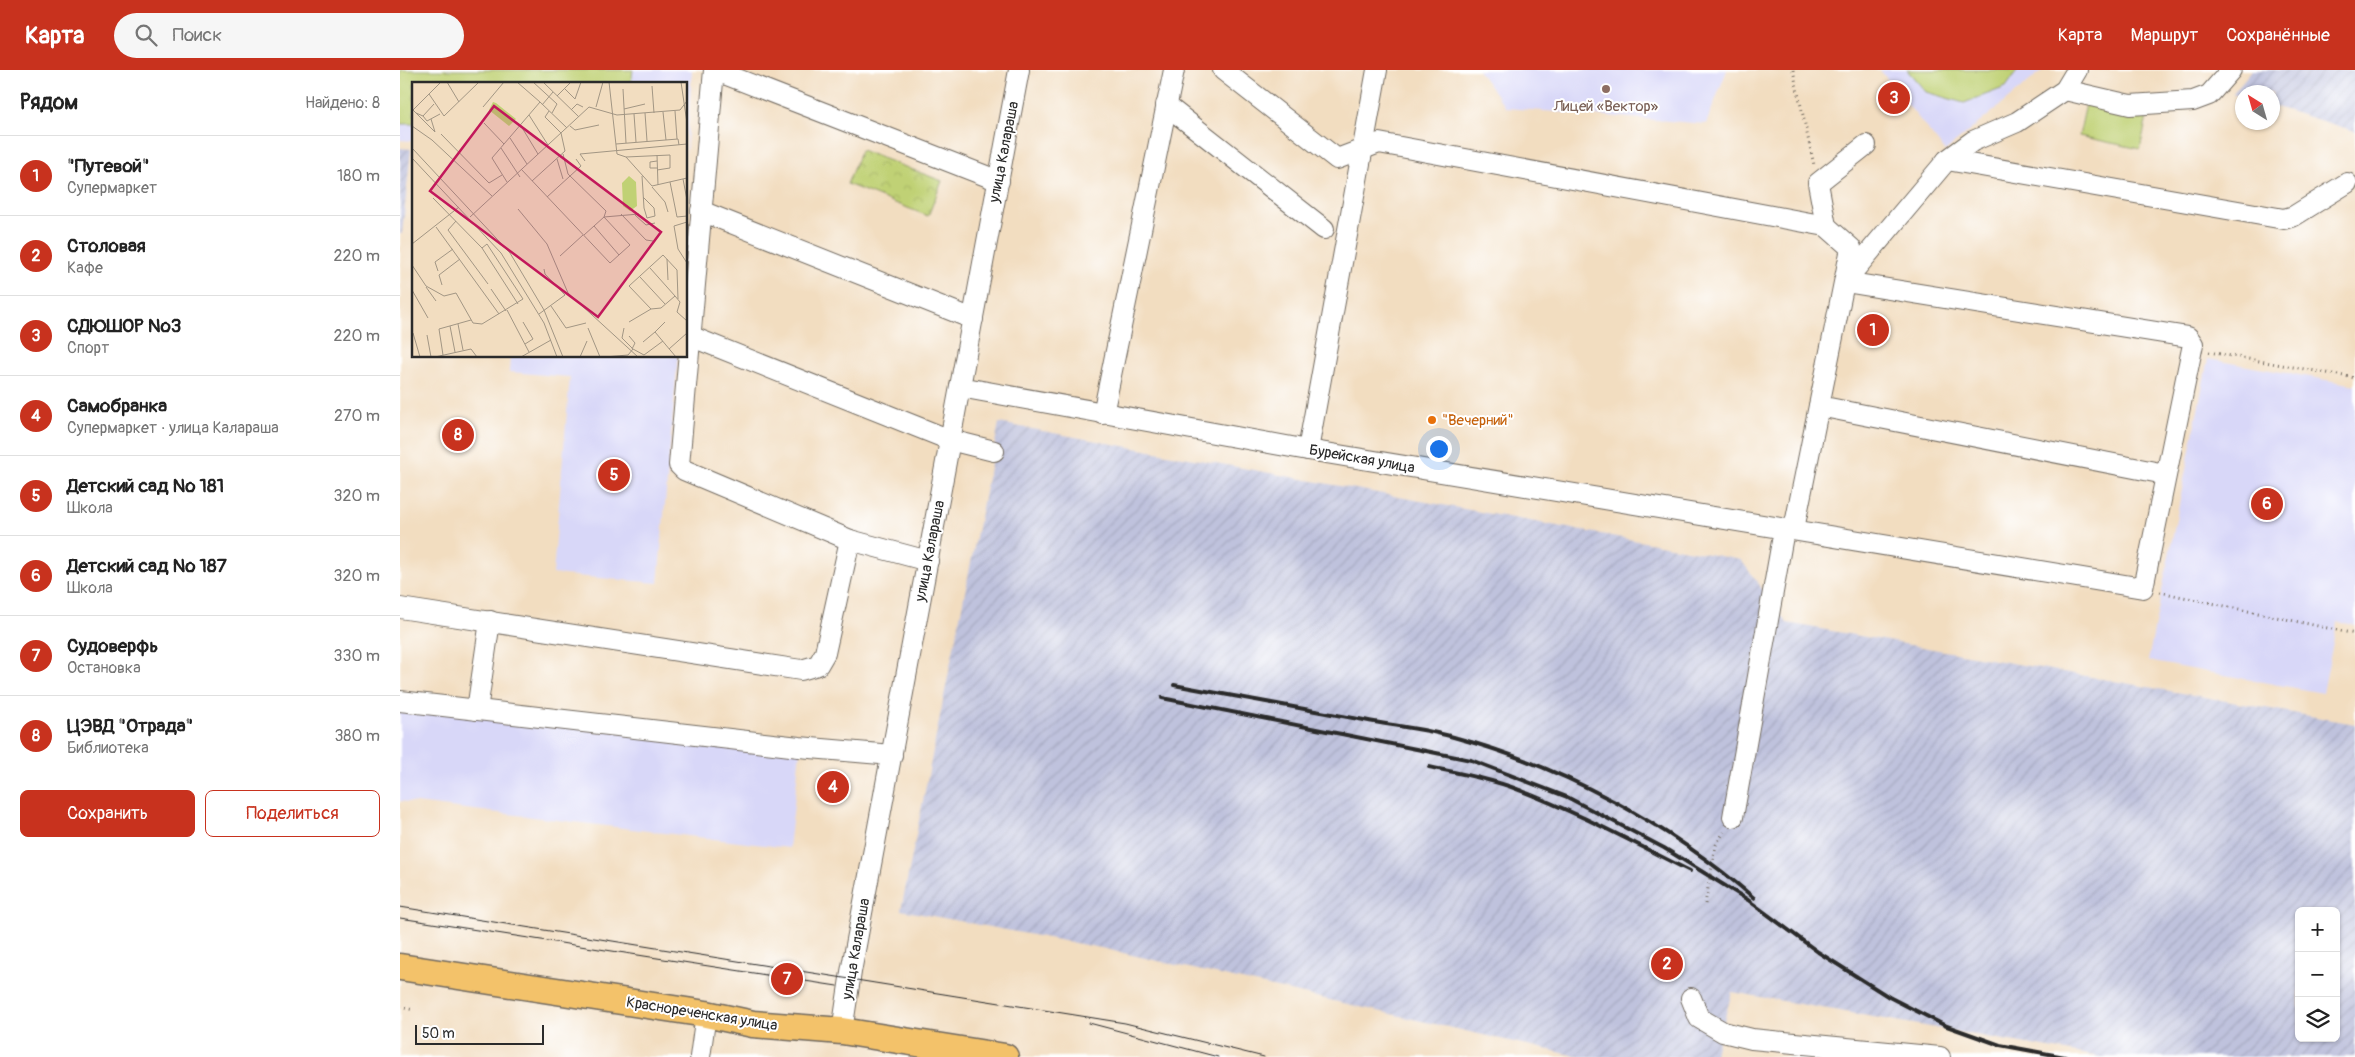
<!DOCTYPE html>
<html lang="ru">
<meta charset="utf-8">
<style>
:root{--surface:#fff;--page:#f6f6f6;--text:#222;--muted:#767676;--line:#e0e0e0;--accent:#c8321e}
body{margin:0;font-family:Pangolin,sans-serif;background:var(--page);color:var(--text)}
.controls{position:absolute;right:15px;bottom:15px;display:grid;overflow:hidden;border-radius:8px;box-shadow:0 1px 4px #0004}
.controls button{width:45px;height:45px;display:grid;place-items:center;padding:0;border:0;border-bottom:1px solid var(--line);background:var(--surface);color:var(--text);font:25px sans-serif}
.compass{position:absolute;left:1835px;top:15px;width:45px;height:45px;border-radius:50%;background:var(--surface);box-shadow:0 1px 4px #0004;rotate:323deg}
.scale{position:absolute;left:15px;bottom:12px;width:129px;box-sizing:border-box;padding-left:5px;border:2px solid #2b2b2b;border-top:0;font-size:14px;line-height:18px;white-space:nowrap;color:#2b2b2b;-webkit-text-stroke:4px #fff;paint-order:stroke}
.you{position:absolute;left:1038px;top:378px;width:18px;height:18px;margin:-12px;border:4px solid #fff;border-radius:50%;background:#1a73e8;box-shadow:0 0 0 8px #1a73e833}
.badge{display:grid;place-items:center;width:32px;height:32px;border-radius:50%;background:var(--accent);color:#fff;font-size:16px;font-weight:700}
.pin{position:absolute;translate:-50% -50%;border:2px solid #fff;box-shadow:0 1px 5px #0006}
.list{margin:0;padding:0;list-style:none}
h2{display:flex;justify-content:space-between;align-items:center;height:65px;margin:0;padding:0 20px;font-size:21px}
h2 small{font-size:16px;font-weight:400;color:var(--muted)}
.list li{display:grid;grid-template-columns:32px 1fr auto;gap:15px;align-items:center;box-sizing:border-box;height:80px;padding:0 20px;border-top:1px solid var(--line)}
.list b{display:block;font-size:19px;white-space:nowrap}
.list p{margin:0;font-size:16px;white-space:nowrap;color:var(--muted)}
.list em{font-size:16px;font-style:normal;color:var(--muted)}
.actions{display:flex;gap:10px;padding:15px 20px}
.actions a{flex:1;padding:11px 0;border:1px solid var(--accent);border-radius:8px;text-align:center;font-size:18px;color:var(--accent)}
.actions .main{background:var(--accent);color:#fff}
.icon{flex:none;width:28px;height:28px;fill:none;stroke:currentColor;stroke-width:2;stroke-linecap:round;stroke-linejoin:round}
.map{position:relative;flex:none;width:1955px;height:987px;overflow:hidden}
header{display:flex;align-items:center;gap:30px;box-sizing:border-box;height:70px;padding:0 25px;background:var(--accent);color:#fff}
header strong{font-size:24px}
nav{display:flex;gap:28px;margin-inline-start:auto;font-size:18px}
.search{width:350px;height:45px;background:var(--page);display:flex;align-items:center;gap:12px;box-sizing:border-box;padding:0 18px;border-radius:28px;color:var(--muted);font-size:19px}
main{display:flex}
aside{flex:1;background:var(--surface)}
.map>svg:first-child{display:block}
.built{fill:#d8d7f8}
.industrial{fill:url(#industrial-furrows);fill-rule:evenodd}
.park{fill:url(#park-crowns);stroke:#767e50}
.garden{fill:#c0d174;stroke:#767e50}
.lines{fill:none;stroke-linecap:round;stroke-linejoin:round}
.minor-casing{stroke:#71695f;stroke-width:22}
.major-casing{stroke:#71695f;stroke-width:29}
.path{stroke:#71695f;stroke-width:3;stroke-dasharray:1 4;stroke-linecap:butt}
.minor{stroke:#fff;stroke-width:20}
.major{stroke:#f3c26a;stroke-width:26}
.tram{stroke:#2b2b2b;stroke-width:1}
.rail{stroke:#2b2b2b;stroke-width:4}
.education-dot{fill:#8d6e63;stroke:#fff;stroke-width:2}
.food-dot{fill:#e8710a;stroke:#fff;stroke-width:2}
.labels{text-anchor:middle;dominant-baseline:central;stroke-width:4;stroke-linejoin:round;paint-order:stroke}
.education-label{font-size:15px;fill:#785e54;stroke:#fff}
.street-label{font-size:15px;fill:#2b2b2b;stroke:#fff}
.food-label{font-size:15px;fill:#c56008;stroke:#fff;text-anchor:start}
.inset-road{fill:none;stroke:#a29684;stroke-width:1}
.view{fill:#c2185b;fill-opacity:0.15;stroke:#c2185b;stroke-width:2.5}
.inset-edge{fill:none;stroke:#2b2b2b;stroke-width:2.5}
</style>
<header>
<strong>Карта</strong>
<div class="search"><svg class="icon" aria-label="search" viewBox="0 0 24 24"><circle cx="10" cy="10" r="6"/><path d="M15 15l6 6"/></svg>Поиск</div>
<nav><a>Карта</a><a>Маршрут</a><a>Сохранённые</a></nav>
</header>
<main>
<aside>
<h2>Рядом<small>Найдено: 8</small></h2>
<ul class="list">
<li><span class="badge">1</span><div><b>&quot;Путевой&quot;</b><p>Супермаркет</p></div><em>180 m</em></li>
<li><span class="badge">2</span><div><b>Столовая</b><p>Кафе</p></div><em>220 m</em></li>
<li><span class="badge">3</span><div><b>СДЮШОР №3</b><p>Спорт</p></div><em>220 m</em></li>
<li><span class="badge">4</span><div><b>Самобранка</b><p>Супермаркет · улица Калараша</p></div><em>270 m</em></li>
<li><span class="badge">5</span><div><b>Детский сад № 181</b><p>Школа</p></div><em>320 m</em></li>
<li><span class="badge">6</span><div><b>Детский сад № 187</b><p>Школа</p></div><em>320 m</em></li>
<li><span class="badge">7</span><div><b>Судоверфь</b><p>Остановка</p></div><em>330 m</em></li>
<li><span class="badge">8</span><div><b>ЦЭВД &quot;Отрада&quot;</b><p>Библиотека</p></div><em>380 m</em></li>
</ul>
<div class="actions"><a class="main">Сохранить</a><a>Поделиться</a></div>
</aside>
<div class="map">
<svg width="1955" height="987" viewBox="0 0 1955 987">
<defs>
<pattern id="industrial-furrows" width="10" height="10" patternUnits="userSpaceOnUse" patternTransform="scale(1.25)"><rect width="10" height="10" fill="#bfc2dd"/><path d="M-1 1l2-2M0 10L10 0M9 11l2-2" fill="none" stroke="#a4a7be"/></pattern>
<pattern id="park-crowns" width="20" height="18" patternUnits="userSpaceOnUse" patternTransform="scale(1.25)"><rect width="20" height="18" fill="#c0d174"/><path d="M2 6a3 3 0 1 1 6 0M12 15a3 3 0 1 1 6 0" fill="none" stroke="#a5b465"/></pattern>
</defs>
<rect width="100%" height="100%" fill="#fff"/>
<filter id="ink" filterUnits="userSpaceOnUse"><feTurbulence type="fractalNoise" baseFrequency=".02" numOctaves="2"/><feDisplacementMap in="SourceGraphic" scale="10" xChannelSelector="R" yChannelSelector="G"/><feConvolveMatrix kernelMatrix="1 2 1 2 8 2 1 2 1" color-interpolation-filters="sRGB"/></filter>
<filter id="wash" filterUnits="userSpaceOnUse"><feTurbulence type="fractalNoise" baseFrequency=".0096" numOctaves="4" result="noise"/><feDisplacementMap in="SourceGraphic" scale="20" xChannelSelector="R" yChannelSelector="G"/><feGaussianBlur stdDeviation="1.12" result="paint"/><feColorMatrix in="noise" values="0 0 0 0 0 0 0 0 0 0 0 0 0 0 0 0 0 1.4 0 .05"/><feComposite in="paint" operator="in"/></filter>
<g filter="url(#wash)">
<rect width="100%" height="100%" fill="#f2ddc0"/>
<g class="built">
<polygon points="0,0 292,0 286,86 286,14 14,14 14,71 0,70"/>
<polygon points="1078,0 1327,0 1306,54 1106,38"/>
<polygon points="1480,0 1643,0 1545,81"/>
<polygon points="110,286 278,286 258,513 153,504 170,307 109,302"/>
<polygon points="1808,289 1955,315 1955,555 1937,552 1923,623 1748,591"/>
<polygon points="0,636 400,682 389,778 0,731"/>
</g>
<g class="industrial">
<polygon points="1852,0 1955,0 1955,61 1873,36 1872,22 1842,22 1842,27 1832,24"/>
<polygon points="0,78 11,79 2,164 0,164"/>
<path d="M599,353L1341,490L1387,553L1955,654V987H1700L1332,922L1314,987H1180L701,878L501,840ZM1899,841H1936V968H1899Z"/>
</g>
<polygon class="park" points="461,80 542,111 528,146 447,114"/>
<g class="garden">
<polygon points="0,0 233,0 231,14 14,14 14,54 0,54"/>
<polygon points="1507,0 1618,0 1606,17 1564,33 1526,22"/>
<polygon points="1686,34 1747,47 1740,79 1679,66"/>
</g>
</g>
<g filter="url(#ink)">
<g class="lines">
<defs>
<g id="minor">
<polyline points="314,0 279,395 284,400 450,470 528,491"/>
<polyline points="314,0 599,111"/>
<polyline points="823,0 937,89 979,73 1426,156 1451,178 1394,459"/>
<polyline points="1665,20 1730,35 1793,31 1809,25 1831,0"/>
<polyline points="766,35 924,159"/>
<polyline points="1547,90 1884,149 1894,146 1947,113"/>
<polyline points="301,141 573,249"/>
<polyline points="1426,156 1418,113 1466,75"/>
<polyline points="1446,210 1547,90 1573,71 1617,52 1665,20 1677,0"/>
<polyline points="290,266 550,370 594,381"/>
<polyline points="560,317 908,380 1743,518 1793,274 1788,267 1445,212"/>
<polyline points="1419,336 1765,404"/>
<polyline points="703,344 774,0"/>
<polyline points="908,380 977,0"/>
<polyline points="0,538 401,600 418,595 425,583 450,470"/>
<polyline points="0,631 399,677 492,685"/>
<polyline points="77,640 90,551"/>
<polyline points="1333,747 1384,460"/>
<polyline points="1291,928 1299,948 1323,962 1352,969 1540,987"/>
<polyline points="442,961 451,902 619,0"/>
<polyline points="300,987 306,944"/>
</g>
<polyline id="major" points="0,897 306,944 353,954 442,961 605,987"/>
</defs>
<use href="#minor" class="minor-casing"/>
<use href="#major" class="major-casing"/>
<g class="path">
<polyline points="1393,0 1414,95"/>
<polyline points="1809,282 1955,308"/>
<polyline points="1760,522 1955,564"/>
<polyline points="1305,834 1316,775 1324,762"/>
<polyline points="0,937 14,940"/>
</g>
<use href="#minor" class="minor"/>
<use href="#major" class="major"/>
<g class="tram">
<polyline points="0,837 725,953 864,987"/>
<polyline points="0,848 437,916"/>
<polyline points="689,953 818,987"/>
</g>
<g class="rail">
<path d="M774,615C837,627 901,638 964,650C994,656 1027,659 1057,668C1164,697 1270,755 1354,828"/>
<polyline points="762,628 1071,690 1167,727 1264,778 1348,830 1418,882 1489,927 1544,955 1600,975 1665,987"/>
<path d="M1029,697C1058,703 1087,708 1114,718C1175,741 1232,772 1290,801"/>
</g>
</g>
</g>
<circle class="education-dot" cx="1206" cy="19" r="5"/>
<circle class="food-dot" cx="1032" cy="350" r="5"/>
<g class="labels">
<g class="education-label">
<text x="1206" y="36">Лицей «Вектор»</text>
</g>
<g class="street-label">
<text transform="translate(604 82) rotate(-79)">улица Калараша</text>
<text transform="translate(962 389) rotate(10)">Бурейская улица</text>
<text transform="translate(530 481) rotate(-79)">улица Калараша</text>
<text transform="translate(456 879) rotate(-80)">улица Калараша</text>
<text transform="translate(302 944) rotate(9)">Краснореченская улица</text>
</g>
<g class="food-label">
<text x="1042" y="350">"Вечерний"</text>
</g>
</g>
<g transform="translate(12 12)">
<rect width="275" height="275" fill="#f2ddc0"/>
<path d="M81,20L84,21L104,37L97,44L77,28ZM217,94L224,100L225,124L218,129L211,124L210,101Z" fill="#c0d174"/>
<path class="inset-road" d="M35,0L47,20M121,0L145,22L140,31M131,0L167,35M197,0L205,72L214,75L240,104L275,96M269,0L275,41M240,4L242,31M153,7L163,17L169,0M211,7L214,61M17,12L32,34L67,0M145,14L159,0M128,20L155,46M130,23L141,10M71,25L92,0M184,25L191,0M212,27L233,22M1,28L23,50L19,37M159,28L165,22L171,25M0,29L29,0M263,29L265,57M251,30L254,58M4,31L11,34L22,22M233,31L235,59M222,32L224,60M117,33L136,63M11,34L15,39L28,32M72,41L92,62M0,44L20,58L80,114M109,44L126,72M158,44L163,48L187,43M29,52L77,101L90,93M98,56L115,82M204,62L266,57L267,63M0,66L98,171L132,228L151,275M89,66L108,95M151,72L156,92L194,129L192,135M245,73L246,103M214,75L258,73V86L245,88M0,76L89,171L132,241L145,275M145,77L151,97M173,79L168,72L275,62M245,79L238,80V86H245M109,87L198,181L218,163L192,135M230,94L232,126L235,136L243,134L242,126L231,115M271,97L275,118M120,99L153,69L149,51L133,35L137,29M95,100L80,76L128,20L105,0M258,100L265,135L275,134M240,105L253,120L256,130M135,115L169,84L164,77M21,116L70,166L106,222M106,127L135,162L156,211L226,275M209,132L234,158L241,159M223,133L234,143L243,141M58,135L177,25L205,33L268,28L275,19M44,139L36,148L76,202M275,140L262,144L266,167L275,181M182,144L207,173M24,145L87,232M172,153L192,135L227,132M0,162L47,125M148,174L171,153M255,177L256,198M0,183L14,204L32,214L44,211L61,241L70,242L111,217L75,162L70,166M238,186L263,214M26,189L23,180L41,167M228,195L253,222M30,203L27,193L48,177M14,205L24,219M79,207L94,229M0,208L16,236M139,224L154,246L174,241M239,227L217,204L251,173L265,188L266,217M95,228L117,270M127,232L153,213L133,192L132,187M111,240L121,257L113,262M217,240L239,227L249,226L263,214L268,220L265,230L275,239M253,240L243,250L264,275M46,242L51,268M38,244L43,270M176,246L188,275M212,246L210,256L221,267M1,251L8,275M15,253L19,275M217,254L223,261L220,267M231,260L243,250M257,267L275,251M31,273L27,247L59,238M216,273L221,267L232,273L251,259M23,275L59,267L65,275M109,275L139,258M168,275L175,259M193,275L216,273"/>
<path class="view" d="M82,24L249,150L186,235L18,109Z"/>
<rect width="275" height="275" class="inset-edge"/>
</g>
</svg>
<div class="controls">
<button>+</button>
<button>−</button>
<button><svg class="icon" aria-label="layers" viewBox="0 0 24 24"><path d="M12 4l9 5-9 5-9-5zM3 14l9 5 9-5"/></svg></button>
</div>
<svg class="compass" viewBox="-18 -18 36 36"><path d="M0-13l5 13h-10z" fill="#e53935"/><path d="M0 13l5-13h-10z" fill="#767676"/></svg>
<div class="scale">50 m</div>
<div class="you"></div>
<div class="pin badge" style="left:1473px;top:260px">1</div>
<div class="pin badge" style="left:1267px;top:894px">2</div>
<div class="pin badge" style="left:1494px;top:28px">3</div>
<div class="pin badge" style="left:433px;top:717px">4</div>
<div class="pin badge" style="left:214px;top:405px">5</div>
<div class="pin badge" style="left:1867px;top:434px">6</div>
<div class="pin badge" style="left:387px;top:909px">7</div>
<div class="pin badge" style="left:58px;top:365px">8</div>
</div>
</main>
